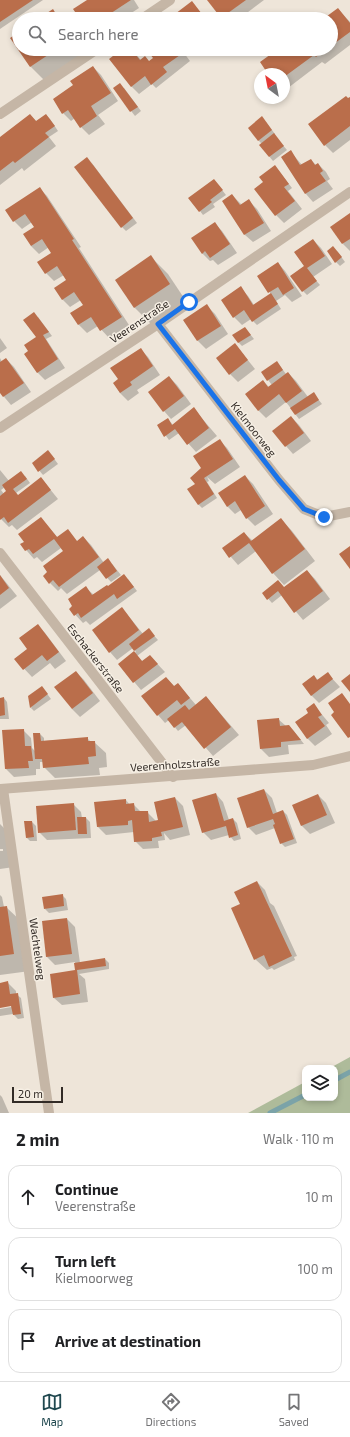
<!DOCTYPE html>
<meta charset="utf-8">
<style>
:root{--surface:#fff;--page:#f6f6f6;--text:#202124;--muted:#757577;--line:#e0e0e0;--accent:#20484f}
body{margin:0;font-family:"Exo 2",sans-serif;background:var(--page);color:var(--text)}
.controls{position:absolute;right:12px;bottom:12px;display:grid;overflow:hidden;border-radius:8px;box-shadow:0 2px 6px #0003}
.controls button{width:36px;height:36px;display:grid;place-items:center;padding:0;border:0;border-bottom:1px solid var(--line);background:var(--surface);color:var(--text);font:20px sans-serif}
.compass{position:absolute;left:254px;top:68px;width:36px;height:36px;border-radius:50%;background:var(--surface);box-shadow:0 2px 6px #0003;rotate:328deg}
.scale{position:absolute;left:12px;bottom:10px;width:51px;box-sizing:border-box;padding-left:4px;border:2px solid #322b26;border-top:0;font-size:11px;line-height:14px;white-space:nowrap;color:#322b26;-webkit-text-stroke:3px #f6efe4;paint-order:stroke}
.stop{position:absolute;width:12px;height:12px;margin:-9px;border:3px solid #1a73e8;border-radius:50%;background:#fff}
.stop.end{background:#1a73e8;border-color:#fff;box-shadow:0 1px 4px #0008}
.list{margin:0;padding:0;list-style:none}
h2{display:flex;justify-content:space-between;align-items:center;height:52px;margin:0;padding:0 16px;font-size:17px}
h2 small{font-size:13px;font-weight:400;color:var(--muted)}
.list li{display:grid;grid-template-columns:26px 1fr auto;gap:12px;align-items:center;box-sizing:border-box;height:64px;margin:0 8px 8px;padding:0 8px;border:1px solid var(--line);border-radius:12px}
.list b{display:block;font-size:15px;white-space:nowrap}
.list p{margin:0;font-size:13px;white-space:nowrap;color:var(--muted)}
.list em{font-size:13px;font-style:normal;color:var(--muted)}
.icon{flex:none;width:22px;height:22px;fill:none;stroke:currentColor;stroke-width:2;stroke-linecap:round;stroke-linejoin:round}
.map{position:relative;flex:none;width:350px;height:1113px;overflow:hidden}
.search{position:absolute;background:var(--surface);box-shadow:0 2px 6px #0003;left:12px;right:12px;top:12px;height:44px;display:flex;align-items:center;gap:10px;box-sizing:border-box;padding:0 14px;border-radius:22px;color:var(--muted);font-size:15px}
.sheet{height:268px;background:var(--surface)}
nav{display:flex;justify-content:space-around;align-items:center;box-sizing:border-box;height:56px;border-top:1px solid var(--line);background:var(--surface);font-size:11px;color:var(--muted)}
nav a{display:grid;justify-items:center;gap:2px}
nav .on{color:var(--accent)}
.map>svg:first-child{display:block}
.green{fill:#aebb9a}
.shadow{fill:#0003;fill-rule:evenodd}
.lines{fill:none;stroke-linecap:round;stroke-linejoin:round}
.stream{stroke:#7ba3a8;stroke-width:5}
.building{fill:#ba6e4b}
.minor{stroke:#c5b6a6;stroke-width:10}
.route{stroke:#1a73e8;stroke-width:5}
.labels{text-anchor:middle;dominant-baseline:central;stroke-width:3;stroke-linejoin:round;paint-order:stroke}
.street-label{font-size:11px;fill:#322b26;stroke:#f6efe4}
</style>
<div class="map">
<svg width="350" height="1113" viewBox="0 0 350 1113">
<rect width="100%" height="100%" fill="#eee5d9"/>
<polygon class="green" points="350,1057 350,1113 248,1113 305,1082 305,1098 335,1098 335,1068 330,1068"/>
<g class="shadow">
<polygon points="0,0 43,0 0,29"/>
<polygon points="89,0 134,0 139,8 122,19 81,19"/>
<polygon points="209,0 264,0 239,19 223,19"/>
<polygon points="338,9 350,22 350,45 325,64 322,62 284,91 284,74 270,74 279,49 331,49 331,19 325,19"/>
<polygon points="19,33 19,49 84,49 88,55 47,83 30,66 11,38"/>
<polygon points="124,49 131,49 141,60 157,63 148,49 181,49 190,61 156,88 152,84 139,94 131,86"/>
<polygon points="197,49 207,49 202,53"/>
<polygon points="93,67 101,75 118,101 98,115 105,124 89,135 81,127 75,118 71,121 63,113 74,86"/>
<polygon points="124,88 141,111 135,116 114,89"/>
<polygon points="350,98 350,140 333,153 325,145"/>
<polygon points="30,115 37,122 46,115 50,119 58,131 49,137 56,146 24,171 22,168 0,185 0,138"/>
<polygon points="266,122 275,134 274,135 287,150 273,161 260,145 262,144 258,140"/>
<polygon points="290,151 302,165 311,160 316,165 318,164 326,172 330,179 327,181 333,189 313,202 306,194 282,157"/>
<polygon points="91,162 137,223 126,231 122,227"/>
<polygon points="278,170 292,188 288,191 302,209 284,223 276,215 256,189"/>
<polygon points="214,180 226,195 213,204 215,207 203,215 190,198"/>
<polygon points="39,188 47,196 81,247 79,248 129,325 109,338 98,326 87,333 79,325 72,313 84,305 81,300 70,307 62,299 67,280 64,275 54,281 46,273 39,263 53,254 49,247 39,254 31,246 35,228 32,222 22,229 14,221"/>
<polygon points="232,195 242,205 249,201 257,209 271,231 253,242 245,235 223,201"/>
<polygon points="350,215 350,251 343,244"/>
<polygon points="214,223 222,231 237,253 218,265 213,260 210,261 202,253"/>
<polygon points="313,240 321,248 332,264 313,277 320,285 307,295 303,291 307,270 295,252"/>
<polygon points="337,251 345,262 340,266 336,262"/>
<polygon points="151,257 168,274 186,301 151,324 135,308 116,280"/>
<polygon points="278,263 285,271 302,296 292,302 285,295 276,301 281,309 257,325 251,319 242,325 234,317 240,288 248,296 254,305 271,294 258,276"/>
<polygon points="207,306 215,314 228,334 206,349 198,341 184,321"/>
<polygon points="38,317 52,336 46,339 65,368 45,380 37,372 29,352 38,337"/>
<polygon points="245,328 254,339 242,346 238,342"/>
<polygon points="0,338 7,348 0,353"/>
<polygon points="235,344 255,369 238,382 230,374"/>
<polygon points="140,349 148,357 160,375 137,390 139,393 128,401 120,393 114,383 119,380"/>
<polygon points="0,358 2,362 6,359 14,367 31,392 11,405 0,392"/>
<polygon points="280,366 286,374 288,373 296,381 308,397 314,394 322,404 299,419 286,402 266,418 258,410 263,381 269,387 272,385 268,380"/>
<polygon points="169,377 177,385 191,404 171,419 164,411"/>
<polygon points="194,409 217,436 196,452 179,433 169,440 158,425 168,419 173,425"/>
<polygon points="291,417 299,425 311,441 293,454 286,446"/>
<polygon points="219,440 227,448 240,467 215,484 207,477 209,481 207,482 217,498 202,508 198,504 196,484 201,469"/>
<polygon points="52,456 58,464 43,475 33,463"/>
<path d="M0,470L9,481L25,476L30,483L16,493L18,496L41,478L58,499L17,530L12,525L9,527L0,518ZM5,487L8,492L4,494L1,490Z"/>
<polygon points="245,476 253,484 273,514 255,526 247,518 241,510 235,514 227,506"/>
<polygon points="41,518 58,538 77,542 83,537 91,545 104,563 112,564 121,575 111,582 100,570 67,594 61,588 58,591 50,583 64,552 61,548 42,562 37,557 34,559 21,544 25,542"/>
<polygon points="281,519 292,531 315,561 284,585 273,573 256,551 238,565 224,549 244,533 253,541"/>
<polygon points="307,571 315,579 330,599 303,620 282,595 272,603 263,593 284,588"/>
<polygon points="0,575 17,596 0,609"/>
<polygon points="128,579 137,591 90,625 86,621 83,623 70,609 86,588 94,595"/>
<polygon points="122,608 143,634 149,630 158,640 137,656 143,662 150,656 165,672 141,690 119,664 136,652 133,648 117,660 110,652"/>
<polygon points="37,625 45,633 66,661 55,669 50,663 32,677 15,659 29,649"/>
<polygon points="76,672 84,680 100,701 80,717 72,709"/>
<polygon points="328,674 340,687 319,703 311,695 314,676 318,680"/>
<polygon points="166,678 175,687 178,684 196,705 206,697 239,735 213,756 186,725 178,731 169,720 165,723 158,715"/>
<polygon points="42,687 51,699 34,711 31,708"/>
<polygon points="4,698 7,702 9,719 0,719 0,699"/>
<polygon points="314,705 329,723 326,725 332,734 315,746 307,738 310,713"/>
<polygon points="278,719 286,726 293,730 304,744 288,745 289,754 269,757 261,749"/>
<polygon points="23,730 31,738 32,748 35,751 40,734 44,738 44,741 87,738 91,742 94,742 106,753 107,767 99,768 100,775 55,778 44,767 43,762 40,762 40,769 36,769 36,775 14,777 6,769"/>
<polygon points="264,790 272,798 277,813 283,811 287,815 297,843 285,847 281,843 275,828 256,835 248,827"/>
<polygon points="216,794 223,802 229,820 233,819 237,823 241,839 234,841 229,835 211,840 203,832"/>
<polygon points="318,795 326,803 335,823 310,834 302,826 293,806"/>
<polygon points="175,798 183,806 190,835 170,840 164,833 165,840 158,841 159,848 143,849 135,841 134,832 106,835 98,827 126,800 130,805 133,804 141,812 147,812 156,821 158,821"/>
<polygon points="73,804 81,812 82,818 86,818 90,822 91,838 47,840 39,832"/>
<polygon points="32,822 36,826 37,841 30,841 26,837"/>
<polygon points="0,824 10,834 14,867 0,869 0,851 3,851 3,849 0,849"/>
<polygon points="257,882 265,890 270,903 274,906 297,956 294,957 295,960 274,970 272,968 267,970 255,959 242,904"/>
<polygon points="0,895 2,897 4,907 6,907 23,923 30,971 0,975"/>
<polygon points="62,895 66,899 68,910 49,913 45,909"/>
<polygon points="67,919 75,927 80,963 105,959 109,963 109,969 79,974 85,979 88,1002 62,1005 54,998 76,971 75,962 55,965 47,957 43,922"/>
<polygon points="8,983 16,991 16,994 21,998 24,1018 18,1019 13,1014 0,1016 0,1009 17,1006 16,1004 0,1007 0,984"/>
<polygon points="0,1095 2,1097 9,1113 0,1113"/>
</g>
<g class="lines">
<g class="stream">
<polyline points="335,1080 350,1072"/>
<polyline points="270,1113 305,1095"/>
</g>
</g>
<g class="building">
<polygon points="0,0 33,0 0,22"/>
<polygon points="87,0 131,0 102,19 80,19 73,9"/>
<polygon points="207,0 246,0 221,18"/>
<polygon points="192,1 205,18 211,13 215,19 172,19 171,17"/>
<polygon points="338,8 350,23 350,32 331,46 331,19 323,19"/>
<polygon points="53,9 59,19 38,19"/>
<polygon points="19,32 19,49 57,49 30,67 10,38"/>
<polygon points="122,49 131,49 140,60 145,56 149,61 153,58 146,49 180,49 183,53 163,67 167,72 151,85 145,76 131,87 109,59"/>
<polygon points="278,49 327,49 316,57 314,55 284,77 284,74 268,74 260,62"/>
<polygon points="93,66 111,93 91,106 97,116 80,128 68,110 62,114 53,99 73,85 70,81"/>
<polygon points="120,83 138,107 130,112 113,88"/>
<polygon points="346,96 348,98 350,97 350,126 324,146 308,124"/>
<polygon points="30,114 36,121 46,114 55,126 45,133 49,137 15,163 13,161 0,171 0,137"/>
<polygon points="262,116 272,130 258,141 248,128"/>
<polygon points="274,133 284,146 269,157 259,145"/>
<polygon points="291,150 300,165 311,159 315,165 318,163 323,171 320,173 326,181 305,194 281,157"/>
<polygon points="87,157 133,218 121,228 74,167"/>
<polygon points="275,165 289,184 284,187 295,201 275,216 254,189 263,182 259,177"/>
<polygon points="214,179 223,190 210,200 212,202 199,212 188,198"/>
<polygon points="40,187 74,239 72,240 122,317 100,331 91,317 78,325 70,313 83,305 74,292 62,300 54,288 66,280 57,266 45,274 37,262 51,253 42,239 31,246 23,234 34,227 25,214 13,222 5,210"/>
<polygon points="232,194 240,205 249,199 264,223 244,235 222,201"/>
<polygon points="350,213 350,239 342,244 330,227"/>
<polygon points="215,222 230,244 210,258 205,251 202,254 191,238"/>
<polygon points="313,239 325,256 307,268 317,281 302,292 290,276 304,266 294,252"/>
<polygon points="333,246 342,257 335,263 327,251"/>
<polygon points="151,255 170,284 134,308 115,280"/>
<polygon points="278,262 294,288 283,295 278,287 268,293 257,276"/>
<polygon points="241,286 253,305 271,293 278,304 252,322 244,310 233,318 221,300"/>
<polygon points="207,304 221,326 197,341 183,320"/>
<polygon points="34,312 49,332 43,335 58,359 37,373 24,354 28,351 24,345 36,337 23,320"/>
<polygon points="245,327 251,335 238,343 232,335"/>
<polygon points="235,343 248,360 229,375 216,358"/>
<polygon points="141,348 153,366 130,382 132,385 120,393 113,383 118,379 110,368"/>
<polygon points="6,358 24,383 3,397 0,393 0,362"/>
<polygon points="277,361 283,370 267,381 261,372"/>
<polygon points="288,372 302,391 286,403 279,394 258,411 245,394 263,380 268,387"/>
<polygon points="169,376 184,396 163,412 148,392"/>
<polygon points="314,392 319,400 295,415 290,408"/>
<polygon points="194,407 209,428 187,445 175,429 164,437 157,425 168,418 172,425"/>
<polygon points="291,416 304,433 285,447 272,431"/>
<polygon points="220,439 233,459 204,478 214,494 198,505 187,489 195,484 190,478 201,468 193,456"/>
<polygon points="48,450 55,459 38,472 32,463"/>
<polygon points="21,471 27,479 13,489 18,495 41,477 51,490 8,523 4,517 0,520 0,496 6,491 2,485"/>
<polygon points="245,475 265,506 246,519 235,501 227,507 218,493"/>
<polygon points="41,517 57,537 68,529 77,541 83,536 99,557 59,587 53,580 49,584 43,576 47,572 43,566 63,551 54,539 33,554 29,549 25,551 20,544 24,542 18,534"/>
<polygon points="281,518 305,549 272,574 249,543 229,558 222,548 244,532 251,541"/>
<polygon points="350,546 350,569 339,554"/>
<polygon points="108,558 117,571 106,579 97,567"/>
<polygon points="307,570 323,591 294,613 278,591 267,600 262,593 278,580 284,587"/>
<polygon points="124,574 134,587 117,599 114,594 81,618 78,613 74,616 69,609 72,606 68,599 86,586 92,595 107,585 108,586"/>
<polygon points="0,575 9,588 0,595"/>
<polygon points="122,607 139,630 109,653 92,630"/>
<polygon points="38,624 59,652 47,661 42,655 23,670 14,659 27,649 19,638"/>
<polygon points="149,628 155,636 134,651 129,644"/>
<polygon points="134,651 142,661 150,655 158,664 133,683 118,664"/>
<polygon points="76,671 93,693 72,709 54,687"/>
<polygon points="328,672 333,679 311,696 302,684 314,675 317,680"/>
<polygon points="350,674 350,692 341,681"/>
<polygon points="166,677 174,686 178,683 190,698 181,705 177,700 157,716 141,696"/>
<polygon points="42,686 48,694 30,708 28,696"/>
<polygon points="342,693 350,704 350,737 348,738 331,715 334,712 328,703"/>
<polygon points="206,696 231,727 204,749 182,722 174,728 167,719 185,705 189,710"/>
<polygon points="4,697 5,715 0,716 0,698"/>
<polygon points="314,703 322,715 318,717 325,726 307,739 295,722 308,713 306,709"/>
<polygon points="279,718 280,726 289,725 301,740 281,742 281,747 260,749 257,720"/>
<polygon points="24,729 25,746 31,746 33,761 28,761 29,768 5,769 2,730"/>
<polygon points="33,733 40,733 41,741 88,737 88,741 95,741 96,756 88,757 89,764 43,768 42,759 35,759"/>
<polygon points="264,789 273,814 283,810 294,839 280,844 273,825 275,824 273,819 247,828 237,798"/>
<polygon points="216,793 224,821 233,818 238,835 229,838 226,826 202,833 192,800"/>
<polygon points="318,794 327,815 301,826 292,805"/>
<polygon points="175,797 183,827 161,832 162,836 152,838 152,841 134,842 132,820 128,821 128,825 97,827 94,802 126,799 126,804 134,803 135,811 148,811 149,822 158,820 154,802"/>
<polygon points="74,803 76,830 38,833 36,806"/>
<polygon points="77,817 86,817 87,834 78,834"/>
<polygon points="24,821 32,821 34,837 26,838"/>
<polygon points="257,881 292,956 269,967 264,955 254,960 231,908 240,904 234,892"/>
<polygon points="63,894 64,906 44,909 42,897"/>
<polygon points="7,906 14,954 0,956 0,907"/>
<polygon points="67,918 72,954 46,957 42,921"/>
<polygon points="105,958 106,966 77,970 80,994 53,998 50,974 75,970 74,963"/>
<polygon points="8,981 10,994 18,993 21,1014 13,1015 11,1006 0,1008 0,983"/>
</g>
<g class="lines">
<g class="minor">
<polyline points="142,19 170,0"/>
<polyline points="0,114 97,49"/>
<polyline points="158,324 279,480 304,509 324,517 350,512"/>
<polyline points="0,428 158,324 350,192"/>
<polyline points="0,553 173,777"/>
<polyline points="0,789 313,765 350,756"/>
<polyline points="3,789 49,1113"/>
</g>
</g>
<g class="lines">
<polyline class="route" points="189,302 158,324 279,480 304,509 324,517"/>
</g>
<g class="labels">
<g class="street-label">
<text transform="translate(139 321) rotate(-34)">Veerenstraße</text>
<text transform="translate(254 429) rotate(52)">Kielmoorweg</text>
<text transform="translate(96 658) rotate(52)">Eschackerstraße</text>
<text transform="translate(175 764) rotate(-4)">Veerenholzstraße</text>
<text transform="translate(38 949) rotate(82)">Wachtelweg</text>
</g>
</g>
</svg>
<div class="controls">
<button><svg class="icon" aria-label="layers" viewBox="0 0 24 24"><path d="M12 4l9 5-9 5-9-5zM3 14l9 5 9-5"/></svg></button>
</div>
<svg class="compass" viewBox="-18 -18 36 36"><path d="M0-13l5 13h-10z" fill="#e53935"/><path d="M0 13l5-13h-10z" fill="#757577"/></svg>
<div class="scale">20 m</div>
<div class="stop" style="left:189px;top:302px"></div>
<div class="stop end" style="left:324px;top:517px"></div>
<div class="search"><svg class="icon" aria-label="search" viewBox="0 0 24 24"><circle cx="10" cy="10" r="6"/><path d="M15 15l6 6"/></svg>Search here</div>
</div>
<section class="sheet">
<h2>2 min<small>Walk · 110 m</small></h2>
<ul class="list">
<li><svg class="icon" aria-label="ahead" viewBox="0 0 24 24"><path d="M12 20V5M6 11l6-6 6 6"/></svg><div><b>Continue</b><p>Veerenstraße</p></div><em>10 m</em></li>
<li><svg class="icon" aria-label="left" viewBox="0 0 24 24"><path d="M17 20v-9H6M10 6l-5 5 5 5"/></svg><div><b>Turn left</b><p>Kielmoorweg</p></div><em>100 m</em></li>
<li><svg class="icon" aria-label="arrive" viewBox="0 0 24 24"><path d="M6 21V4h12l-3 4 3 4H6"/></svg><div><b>Arrive at destination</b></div></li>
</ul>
</section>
<nav>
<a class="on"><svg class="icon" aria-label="map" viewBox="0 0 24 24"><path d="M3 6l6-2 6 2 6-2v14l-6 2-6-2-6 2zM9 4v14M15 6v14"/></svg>Map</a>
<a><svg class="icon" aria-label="directions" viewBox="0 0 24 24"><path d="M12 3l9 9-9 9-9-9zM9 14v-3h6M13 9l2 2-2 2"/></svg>Directions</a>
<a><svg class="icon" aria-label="saved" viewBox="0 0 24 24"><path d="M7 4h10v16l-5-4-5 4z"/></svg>Saved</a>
</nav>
